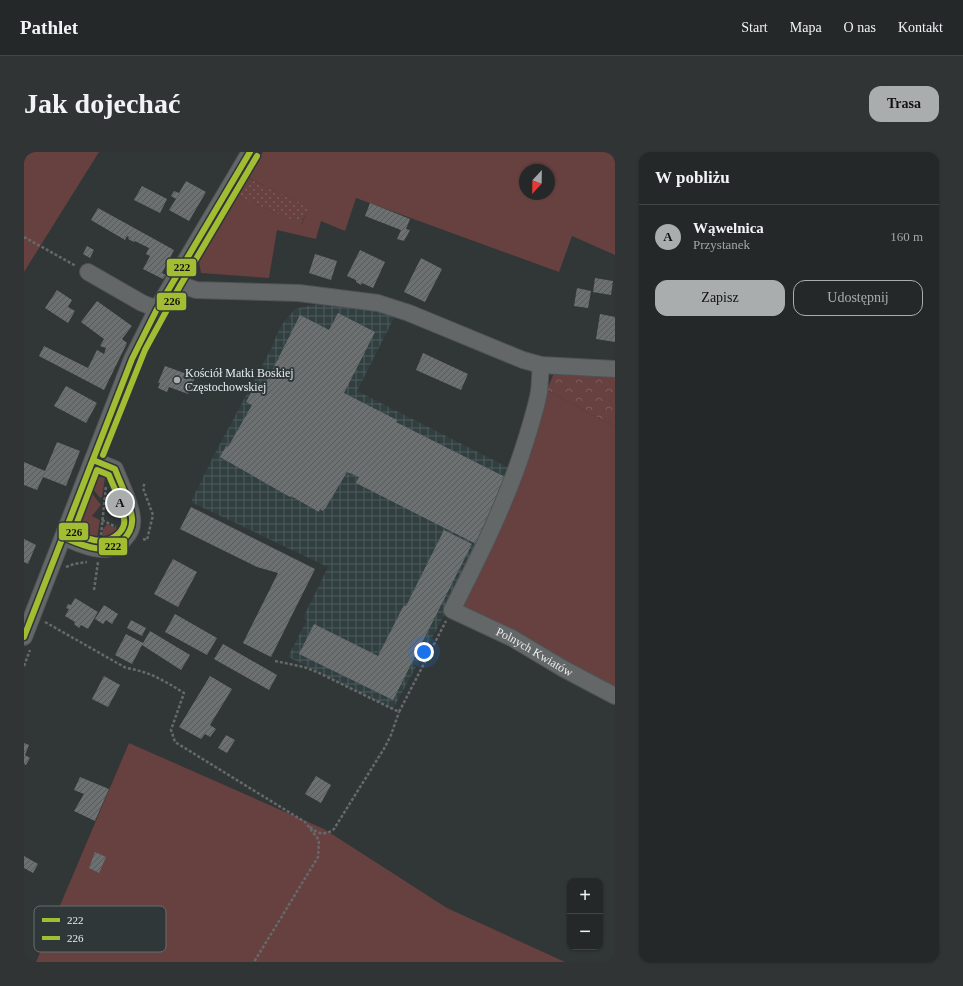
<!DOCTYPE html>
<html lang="pl">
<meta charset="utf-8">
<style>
:root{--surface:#252828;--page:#313434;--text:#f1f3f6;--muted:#a3a6a8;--line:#424445;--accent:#a9adae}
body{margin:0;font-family:Georgia,serif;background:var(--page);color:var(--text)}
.controls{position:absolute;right:12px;bottom:12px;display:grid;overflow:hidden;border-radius:8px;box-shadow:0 1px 3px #0004}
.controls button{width:36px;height:36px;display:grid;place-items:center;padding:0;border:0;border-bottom:1px solid var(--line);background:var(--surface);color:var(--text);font:20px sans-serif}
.compass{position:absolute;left:495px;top:12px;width:36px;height:36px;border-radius:50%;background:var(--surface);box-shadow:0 1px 3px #0004;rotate:202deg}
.you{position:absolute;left:400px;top:500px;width:14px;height:14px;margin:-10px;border:3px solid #fff;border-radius:50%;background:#1a73e8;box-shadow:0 0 0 6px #1a73e833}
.badge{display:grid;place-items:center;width:26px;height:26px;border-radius:50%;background:var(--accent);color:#111;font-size:13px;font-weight:700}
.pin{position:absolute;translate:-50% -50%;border:2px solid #fff;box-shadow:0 1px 4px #0006}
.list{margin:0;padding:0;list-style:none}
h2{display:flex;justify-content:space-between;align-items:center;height:52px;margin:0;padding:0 16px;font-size:17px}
h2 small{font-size:13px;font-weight:400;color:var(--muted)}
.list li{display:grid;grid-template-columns:26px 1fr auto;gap:12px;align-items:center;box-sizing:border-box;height:64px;padding:0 16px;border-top:1px solid var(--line)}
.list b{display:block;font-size:15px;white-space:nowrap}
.list p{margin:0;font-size:13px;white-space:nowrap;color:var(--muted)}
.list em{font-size:13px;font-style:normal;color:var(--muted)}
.actions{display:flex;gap:8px;padding:12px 16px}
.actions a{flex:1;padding:9px 0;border:1px solid var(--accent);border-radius:12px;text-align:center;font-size:14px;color:var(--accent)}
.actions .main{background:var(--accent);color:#111}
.map{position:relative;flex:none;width:591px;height:810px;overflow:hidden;border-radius:12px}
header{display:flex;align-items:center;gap:24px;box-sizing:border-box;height:56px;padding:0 20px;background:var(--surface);border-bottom:1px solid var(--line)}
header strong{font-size:19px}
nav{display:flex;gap:22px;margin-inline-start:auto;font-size:14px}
.intro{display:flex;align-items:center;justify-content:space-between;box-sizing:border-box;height:96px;padding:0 24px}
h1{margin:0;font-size:28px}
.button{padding:10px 18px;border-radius:12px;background:var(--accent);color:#111;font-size:14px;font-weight:700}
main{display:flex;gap:24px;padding:0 24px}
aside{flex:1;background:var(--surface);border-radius:12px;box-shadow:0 1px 3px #0004}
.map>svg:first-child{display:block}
.industrial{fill:url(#industrial-grid)}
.grass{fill:#674040;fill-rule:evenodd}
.forest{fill:url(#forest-crowns)}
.park{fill:url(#park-dots)}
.building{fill:url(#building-hatch)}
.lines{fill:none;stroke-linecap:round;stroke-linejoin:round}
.minor-casing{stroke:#4f5354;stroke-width:18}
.path{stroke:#66696a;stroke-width:2.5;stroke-dasharray:3 2;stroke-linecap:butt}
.minor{stroke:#646768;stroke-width:16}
.bus-1-casing{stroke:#2f3738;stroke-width:9}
.bus-2-casing{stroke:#2f3738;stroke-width:9}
.bus-1{stroke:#a2bd31;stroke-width:6}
.bus-2{stroke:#a2bd31;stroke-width:6}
.poi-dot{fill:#a9adae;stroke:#2f3738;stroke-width:1.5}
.labels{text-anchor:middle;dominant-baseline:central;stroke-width:4;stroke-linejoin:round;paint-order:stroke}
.poi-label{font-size:12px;fill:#e9edee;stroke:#2f3738;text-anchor:start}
.street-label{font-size:12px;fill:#e9edee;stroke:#2f3738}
.key{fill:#2f3738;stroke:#676e6f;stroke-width:1}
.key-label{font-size:11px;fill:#e9edee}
.line-badge{stroke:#2f3738;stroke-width:1.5}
.pale-badge-label{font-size:11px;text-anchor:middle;font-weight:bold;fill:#111}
</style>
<header>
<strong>Pathlet</strong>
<nav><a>Start</a><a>Mapa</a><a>O nas</a><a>Kontakt</a></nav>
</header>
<div class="intro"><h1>Jak dojechać</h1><a class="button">Trasa</a></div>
<main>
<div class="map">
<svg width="591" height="810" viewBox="0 0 591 810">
<defs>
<pattern id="industrial-grid" width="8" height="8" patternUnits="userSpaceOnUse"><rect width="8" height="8" fill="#313f41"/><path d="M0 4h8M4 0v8" fill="none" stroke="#4f5b5d"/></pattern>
<pattern id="forest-crowns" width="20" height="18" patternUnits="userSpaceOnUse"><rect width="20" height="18" fill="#674040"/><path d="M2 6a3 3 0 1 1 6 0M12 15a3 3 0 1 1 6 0" fill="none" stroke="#7d5c5c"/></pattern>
<pattern id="park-dots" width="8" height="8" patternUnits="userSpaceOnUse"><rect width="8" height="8" fill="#674040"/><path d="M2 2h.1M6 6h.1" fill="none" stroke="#7d5c5c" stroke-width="1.8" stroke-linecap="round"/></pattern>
<pattern id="building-hatch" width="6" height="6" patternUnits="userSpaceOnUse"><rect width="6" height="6" fill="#6c7071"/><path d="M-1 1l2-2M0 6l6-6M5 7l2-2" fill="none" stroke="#57595a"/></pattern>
</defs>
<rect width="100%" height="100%" fill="#313636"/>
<polygon class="industrial" points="314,150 371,164 333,239 487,317 454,394 415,473 369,557 264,505 283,468 279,466 304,415 167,350 189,305 248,195 256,175 271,157 294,152"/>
<g class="grass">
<polygon points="0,0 75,0 0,120"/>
<path d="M239,0H591V103L548,84L535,120L332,46L321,79L297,69L292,87L253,78L245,126L177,121L175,110L211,43L278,72L284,55L223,25ZM501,18H525V42H501Z"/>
<polygon points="523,238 591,275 591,538 438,454"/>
<polygon points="75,325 81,325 78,345 76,346 68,336 72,327"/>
<path d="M67,340L77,353L68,364L76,368L73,387C63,383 57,378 57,366Z"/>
<path d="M83,372L96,378C91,384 86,387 78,388L79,377Z"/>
<polygon points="105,591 300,677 423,756 541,810 12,810"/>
</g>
<polygon class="forest" points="530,221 591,223 591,275 523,238"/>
<polygon class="park" points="222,25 285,55 277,72 211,43"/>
<g class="building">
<polygon points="162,29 182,40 165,69 145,58 152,47 147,44 150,39 155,41"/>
<polygon points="118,34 143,47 136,61 110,48"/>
<polygon points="346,51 386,67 382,77 386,78 380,89 373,87 377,78 341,64"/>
<polygon points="74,56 150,98 138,121 142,123 139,127 119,117 126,104 122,102 125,96 111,89 110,90 104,87 105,85 103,84 101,88 67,68"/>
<polygon points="63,94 70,98 66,106 59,102"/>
<polygon points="336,98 361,110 349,136 338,131 337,133 332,130 332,128 323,124"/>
<polygon points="291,102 313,109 307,128 285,121"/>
<polygon points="397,106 418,117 401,150 380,140"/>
<polygon points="571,126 589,129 587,143 569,140"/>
<polygon points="553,136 567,139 564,156 550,154"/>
<polygon points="33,138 48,148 44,155 51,159 44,171 21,156"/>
<polygon points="73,149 108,174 98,187 103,191 80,238 15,204 20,194 64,216 73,198 80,202 82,196 76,194 80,187 57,170"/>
<polygon points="314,161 351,180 320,241 373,268 372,270 483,326 454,393 332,331 335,325 323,320 301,357 300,357 299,359 296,357 295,360 267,344 266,345 196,305 202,294 204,295 228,253 222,250 229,237 237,241 276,163 305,178"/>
<polygon points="576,162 591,165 591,190 572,187"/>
<polygon points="399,201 444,222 437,238 392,218"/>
<polygon points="141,214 171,225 164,242 145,235 143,240 134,236 136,231 134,231"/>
<polygon points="42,234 73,251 62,271 30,254"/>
<polygon points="33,290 56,299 42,334 19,325 13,338 0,333 0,310 21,319"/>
<polygon points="167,355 291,417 247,505 219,491 254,421 233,415 156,377"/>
<polygon points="420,378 448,392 369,548 275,502 290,472 354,504 380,453 382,454"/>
<polygon points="0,387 12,393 4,412 0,410"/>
<polygon points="149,407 173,420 154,455 130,442"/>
<polygon points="51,446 74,460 64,477 57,473 55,476 50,472 51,470 41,464 45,457 42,456 44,452 47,453"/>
<polygon points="80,453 94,462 88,472 82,468 79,472 71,467"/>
<polygon points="151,462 193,486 183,503 141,480"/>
<polygon points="107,468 122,476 118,484 103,476"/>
<polygon points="126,479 166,503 157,518 118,493 108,512 91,503 102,482 119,491"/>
<polygon points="199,492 253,523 245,538 190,507"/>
<polygon points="80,524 96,533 84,555 68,547"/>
<polygon points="186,524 208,537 186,573 192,577 186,585 181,582 177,587 155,575"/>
<polygon points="202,583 211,588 203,601 194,596"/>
<polygon points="0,591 5,593 1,603 6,606 2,613 0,612"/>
<polygon points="292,624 307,633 297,651 281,642"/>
<polygon points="56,625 85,637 71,669 50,659 60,642 50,638"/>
<polygon points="71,700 82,705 75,721 65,716"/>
<polygon points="0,704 14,712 9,721 0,716"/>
</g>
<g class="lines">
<defs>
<g id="minor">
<polyline points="64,120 118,151 133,157"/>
<polyline points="149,130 172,138 275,141 354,151 385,161 499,208 517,213 591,217"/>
<path id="s1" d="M517,213C516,222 516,231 515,240C512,256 507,272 502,288C484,347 456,403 428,458L488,486L540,517L591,544"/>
<path d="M39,385C59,393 84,407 101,386C106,381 109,374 108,366C107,351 96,331 91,317L69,308"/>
<polyline points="0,485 108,207 133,157 226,0"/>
</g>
</defs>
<use href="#minor" class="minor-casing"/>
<g class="path">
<polyline points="0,85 52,114"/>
<polyline points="78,368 92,375"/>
<polyline points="77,383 82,334"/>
<polyline points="119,387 123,388 129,363 119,336 121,330"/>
<polyline points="42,415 50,412 63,410"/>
<polyline points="70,438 74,410"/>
<path d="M21,470L102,516C124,519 141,529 160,541L147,578L151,590L281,670L295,688L294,705L230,810"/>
<polyline points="251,509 280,515 293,520 375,560 422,469"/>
<polyline points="0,514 6,498"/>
<path d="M286,675C294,682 301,684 310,677L361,595L367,583L375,560"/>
</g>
<use href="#minor" class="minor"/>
<defs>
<g id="bus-1">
<path d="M39,385C58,393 81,405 99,388C105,382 109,375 108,366C106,349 97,333 91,317L69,308"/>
<polyline points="0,485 108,207 133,157 226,0"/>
</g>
<g id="bus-2">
<polyline points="79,303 121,198 156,134 233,4"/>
<path d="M73,318L85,323C90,337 99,351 100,367C101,372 99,377 95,381C81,395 65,387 49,381Z"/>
</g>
</defs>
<use href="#bus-1" class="bus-1-casing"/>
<use href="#bus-2" class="bus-2-casing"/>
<use href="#bus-1" class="bus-1"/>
<use href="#bus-2" class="bus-2"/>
</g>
<circle class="poi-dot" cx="153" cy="228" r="4"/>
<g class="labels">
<g class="poi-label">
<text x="161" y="221">Kościół Matki Boskiej<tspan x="161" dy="14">Częstochowskiej</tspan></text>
</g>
<g class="street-label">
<text stroke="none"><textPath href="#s1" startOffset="355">Polnych Kwiatów</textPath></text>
</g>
</g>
<rect x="10" y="754" width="132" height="46" rx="6" class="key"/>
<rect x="18" y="766" width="18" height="4" fill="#a2bd31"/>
<rect x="18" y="784" width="18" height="4" fill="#a2bd31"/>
<g class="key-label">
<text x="43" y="772">222</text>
<text x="43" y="790">226</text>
</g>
<g class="line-badge">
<rect x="142" y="106" width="31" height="19" rx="4" fill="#a2bd31"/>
<rect x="132" y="140" width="31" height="19" rx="4" fill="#a2bd31"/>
<rect x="34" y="370" width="31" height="19" rx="4" fill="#a2bd31"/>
<rect x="74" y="385" width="30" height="19" rx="4" fill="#a2bd31"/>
</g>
<g class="pale-badge-label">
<text x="158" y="119">222</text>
<text x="148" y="153">226</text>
<text x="50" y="384">226</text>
<text x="89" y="398">222</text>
</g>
</svg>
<div class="controls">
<button>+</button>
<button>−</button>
</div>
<svg class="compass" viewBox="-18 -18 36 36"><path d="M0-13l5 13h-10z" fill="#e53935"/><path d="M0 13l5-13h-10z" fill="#a3a6a8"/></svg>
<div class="you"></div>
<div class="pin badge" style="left:96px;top:351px">A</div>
</div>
<aside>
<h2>W pobliżu<small></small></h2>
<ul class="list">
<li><span class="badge">A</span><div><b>Wąwelnica</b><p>Przystanek</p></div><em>160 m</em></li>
</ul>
<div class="actions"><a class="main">Zapisz</a><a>Udostępnij</a></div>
</aside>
</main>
